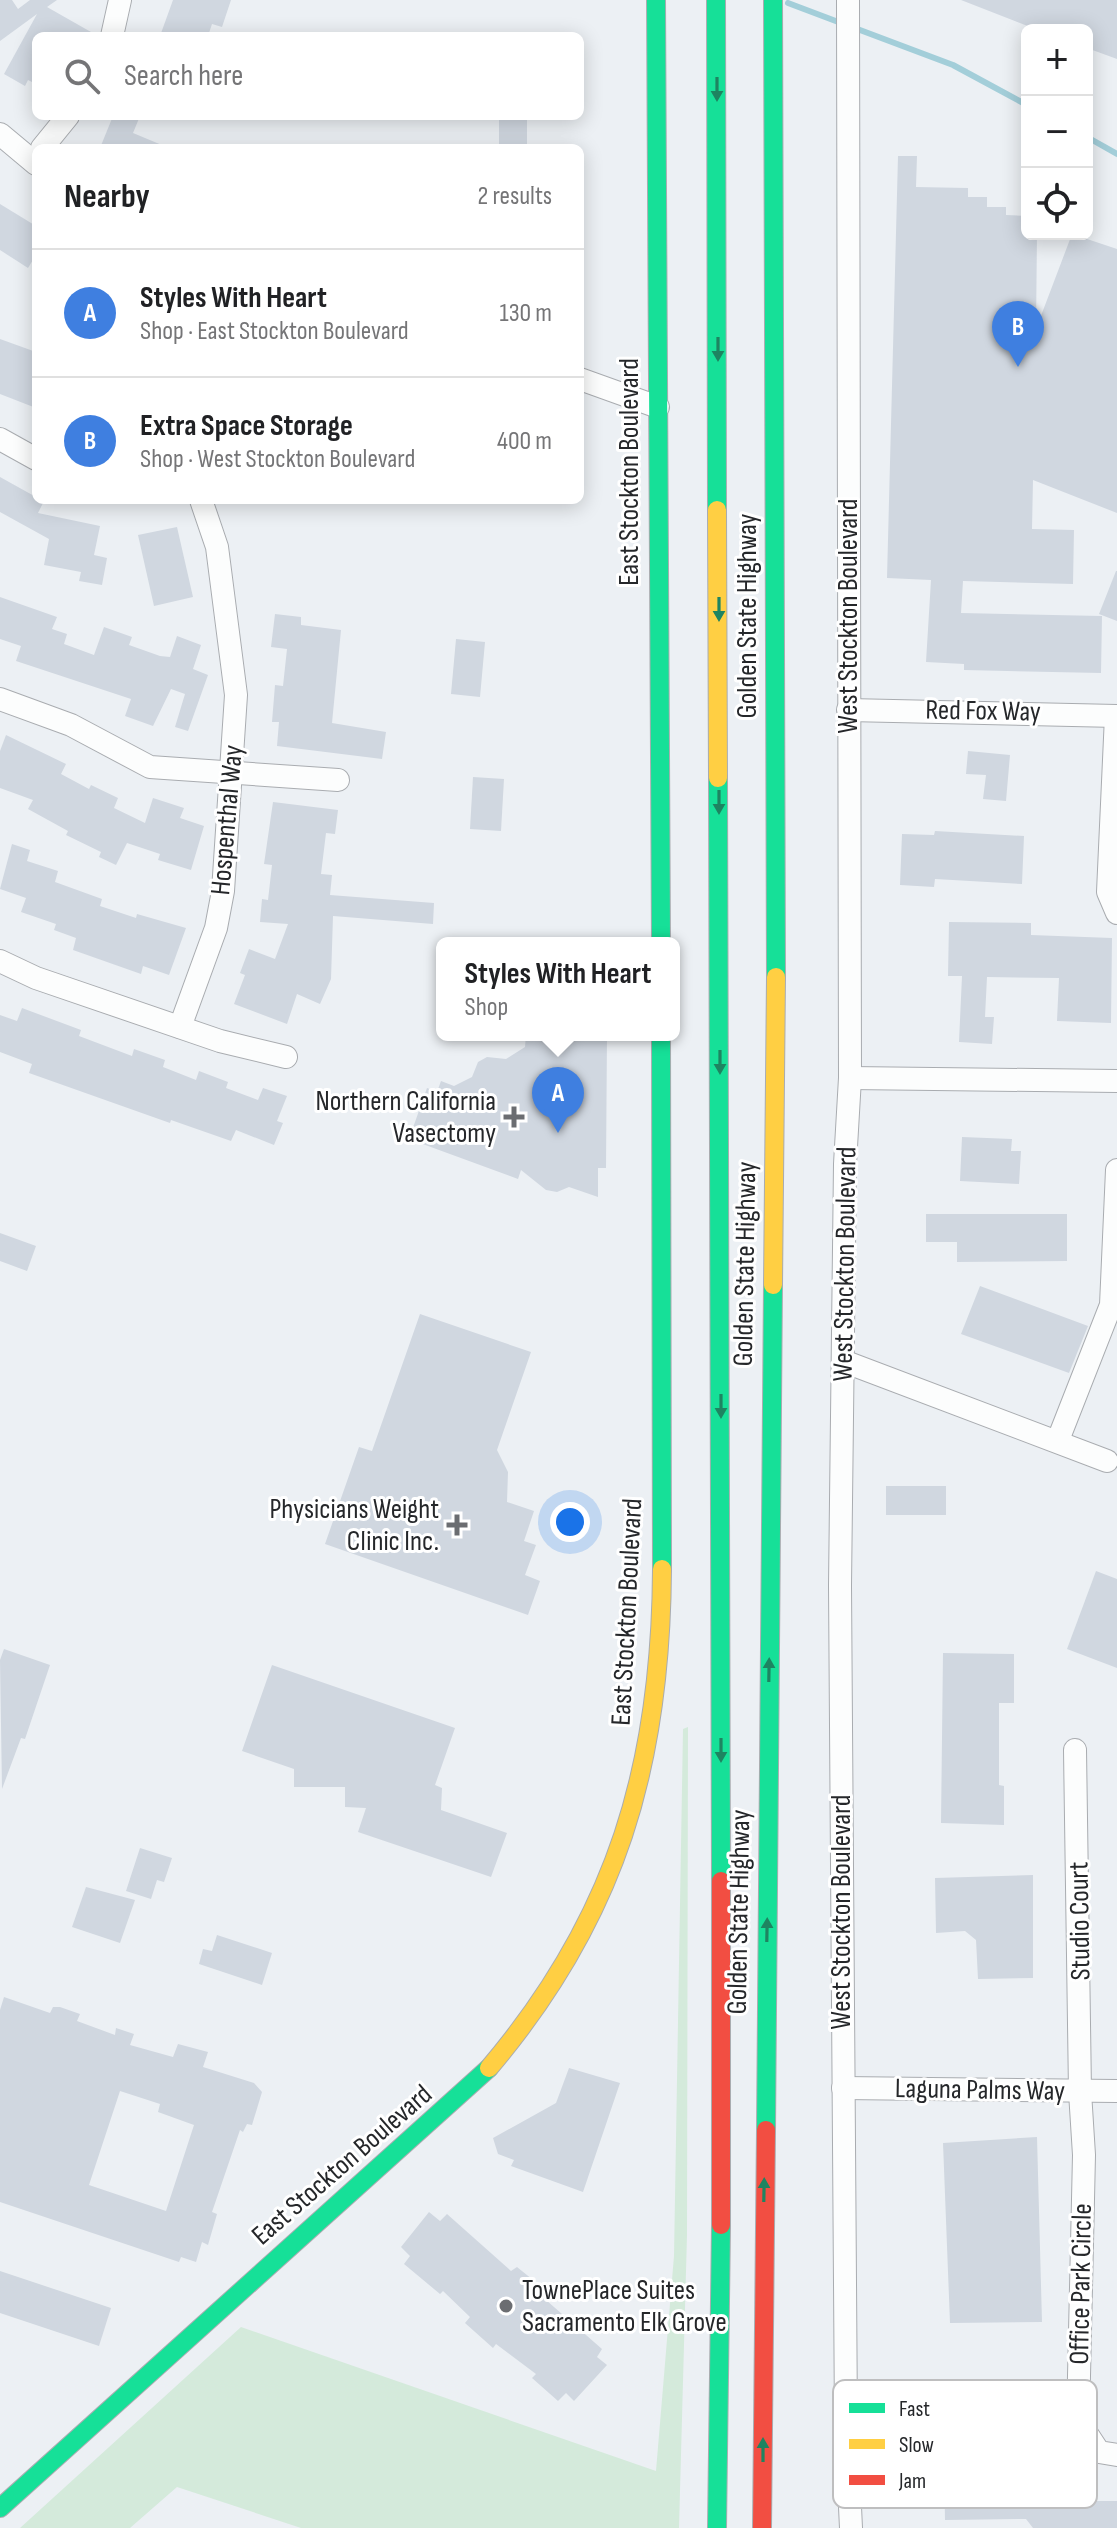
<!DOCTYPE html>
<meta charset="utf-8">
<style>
:root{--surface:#fff;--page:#f6f6f6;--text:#202124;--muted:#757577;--line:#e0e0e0;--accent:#6b6d71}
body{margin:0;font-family:"Sofia Sans Condensed",sans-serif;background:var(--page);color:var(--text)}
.controls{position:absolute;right:24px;top:24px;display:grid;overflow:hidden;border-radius:12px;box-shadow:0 4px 20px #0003}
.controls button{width:72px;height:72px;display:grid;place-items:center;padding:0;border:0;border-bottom:2px solid var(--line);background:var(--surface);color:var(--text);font:40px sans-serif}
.you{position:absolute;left:570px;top:1522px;width:28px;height:28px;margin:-20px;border:6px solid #fff;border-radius:50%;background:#1a73e8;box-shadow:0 0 0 12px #1a73e833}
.badge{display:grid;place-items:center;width:52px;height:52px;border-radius:50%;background:var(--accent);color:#fff;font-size:26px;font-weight:700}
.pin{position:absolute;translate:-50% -66px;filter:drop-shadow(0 2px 4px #0008)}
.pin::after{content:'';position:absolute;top:42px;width:28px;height:24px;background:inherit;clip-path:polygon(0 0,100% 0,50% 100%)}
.popup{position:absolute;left:436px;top:937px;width:244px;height:104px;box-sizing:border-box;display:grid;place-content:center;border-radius:12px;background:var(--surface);filter:drop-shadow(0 2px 6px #0005);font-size:26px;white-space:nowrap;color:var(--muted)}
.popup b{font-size:30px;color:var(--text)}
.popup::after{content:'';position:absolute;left:50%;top:100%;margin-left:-16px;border:16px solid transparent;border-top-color:var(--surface)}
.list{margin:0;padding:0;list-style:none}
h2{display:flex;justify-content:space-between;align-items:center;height:104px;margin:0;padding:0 32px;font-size:34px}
h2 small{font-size:26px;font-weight:400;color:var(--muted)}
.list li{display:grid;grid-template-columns:52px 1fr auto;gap:24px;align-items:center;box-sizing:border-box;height:128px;padding:0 32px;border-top:2px solid var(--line)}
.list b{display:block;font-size:30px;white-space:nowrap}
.list p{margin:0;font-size:26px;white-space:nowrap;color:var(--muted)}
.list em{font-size:26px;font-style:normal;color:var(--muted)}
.icon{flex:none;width:44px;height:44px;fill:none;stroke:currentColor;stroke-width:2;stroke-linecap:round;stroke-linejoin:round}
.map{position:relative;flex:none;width:1117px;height:2528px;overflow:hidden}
.search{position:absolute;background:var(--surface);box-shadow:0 4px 20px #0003;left:32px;top:32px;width:552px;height:88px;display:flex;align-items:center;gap:20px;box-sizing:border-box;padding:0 28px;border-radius:12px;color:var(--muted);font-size:30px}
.panel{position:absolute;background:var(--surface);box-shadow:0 4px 20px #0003;left:32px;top:144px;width:552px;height:360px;border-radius:12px}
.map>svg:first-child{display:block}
.grass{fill:#d4eadb}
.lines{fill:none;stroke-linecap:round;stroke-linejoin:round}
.stream{stroke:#a3ced9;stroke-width:6}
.building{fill:#d0d7e0;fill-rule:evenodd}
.street-casing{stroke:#a9acb0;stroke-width:24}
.fast-casing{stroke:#a9acb0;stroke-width:20}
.slow-casing{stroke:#a9acb0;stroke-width:20}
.jam-casing{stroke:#a9acb0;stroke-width:20}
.street{stroke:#fcfdfd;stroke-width:22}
.fast{stroke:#16e098;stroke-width:18}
.slow{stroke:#ffcf43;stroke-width:18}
.jam{stroke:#f24e42;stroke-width:18}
.oneway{fill:#1e8461}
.poi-dot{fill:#6b6d71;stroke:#fff;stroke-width:3}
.labels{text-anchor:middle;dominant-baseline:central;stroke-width:6;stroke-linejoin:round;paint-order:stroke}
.street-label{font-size:28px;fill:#25272a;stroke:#fff}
.poi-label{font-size:28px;fill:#25272a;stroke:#fff;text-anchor:end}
.key{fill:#fff;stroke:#bebebf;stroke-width:2}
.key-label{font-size:22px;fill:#25272a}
</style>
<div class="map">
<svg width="1117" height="2528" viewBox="0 0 1117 2528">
<rect width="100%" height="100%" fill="#ecf0f4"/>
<polygon class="grass" points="688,1727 687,2235 679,2528 301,2528 177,2487 130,2528 20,2528 241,2327 656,2471 674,2256 683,1729"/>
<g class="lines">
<g class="stream">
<polyline points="788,3 841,23"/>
<polyline points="852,27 953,65 1027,105"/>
<polyline points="1087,137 1117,154"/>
</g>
</g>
<g class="building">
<polygon points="0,0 12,0 18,9 30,0 57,0 47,7 98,36 36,36 36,84 28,80 25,86 4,74 37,14 0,41"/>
<polygon points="173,0 231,0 222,27 212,24 208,36 160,36"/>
<polygon points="961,0 1117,0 1117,59 1087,48 1087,30 1038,30"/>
<polygon points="113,116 140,116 133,133 169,148 100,148"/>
<rect x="499" y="116" width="28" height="32"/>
<polygon points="898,156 917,156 916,187 968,188 968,197 987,197 987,207 1006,207 1006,215 1027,216 1027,234 1037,234 1036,329 1072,234 1117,249 1117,513 1033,480 1032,529 1074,530 1073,584 963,581 961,613 1102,616 1101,673 964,670 964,664 926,662 931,580 887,578"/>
<polygon points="0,204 36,226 36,255 28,268 0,250"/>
<polygon points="0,339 36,352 36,408 0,394"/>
<polygon points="0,477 36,497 36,500 44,501 38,513 100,526 94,555 107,558 102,585 79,581 81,572 44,565 49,539 0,512"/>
<polygon points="177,527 193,597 154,606 138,535"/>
<polygon points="1116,571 1117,571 1117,621 1099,614"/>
<polygon points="0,597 57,617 52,629 67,634 64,644 94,655 104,627 132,637 129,645 160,656 170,657 177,636 201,645 193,669 208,675 188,731 175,727 185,694 171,689 153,726 125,716 131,699 16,661 21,646 0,639"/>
<polygon points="275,614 301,617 301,625 341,630 332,723 386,732 382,759 277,746 279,722 272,722 275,685 283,686 287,649 271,647"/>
<polygon points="456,639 485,642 480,697 451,694"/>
<polygon points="6,735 66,764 61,774 89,789 91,785 118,798 114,808 145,823 153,798 184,808 180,818 204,826 191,870 158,860 160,854 127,843 116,865 99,857 101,852 66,835 68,831 28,809 33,800 0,788 0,751"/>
<polygon points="968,751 1010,755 1006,801 983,799 986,775 966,774"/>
<polygon points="473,777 504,779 501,831 470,829"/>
<polygon points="273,802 338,810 335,834 326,833 321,874 332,875 330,895 434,903 433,924 333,916 331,979 320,1004 297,994 287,1024 234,1004 245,975 240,973 249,949 275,959 288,924 260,922 262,899 268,900 272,865 264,864"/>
<polygon points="935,831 1024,836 1022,884 935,879 934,887 900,885 902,834 934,835"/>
<polygon points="12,844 30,850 27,861 58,871 55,882 102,899 100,906 136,918 137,914 186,928 169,975 143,966 141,974 73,950 76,938 54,930 56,924 21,912 26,898 0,889"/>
<polygon points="949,922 1031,923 1031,935 1112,938 1111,1023 1057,1021 1059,978 987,977 985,1017 994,1017 992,1044 959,1042 962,976 948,976"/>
<polygon points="22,1008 81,1030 79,1036 132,1056 134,1049 165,1060 163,1067 196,1080 199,1071 228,1082 226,1088 258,1100 263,1088 287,1096 277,1121 283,1123 274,1145 236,1130 231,1141 171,1120 170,1123 29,1073 32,1064 0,1052 0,1015 17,1021"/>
<polygon points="526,1035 607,1035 606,1168 598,1168 598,1197 569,1187 557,1192 546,1190 521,1170 518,1179 409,1139 427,1088 437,1092 441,1081 454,1086 472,1077 478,1062 487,1057 506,1059 525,1047"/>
<polygon points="962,1137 1012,1139 1011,1151 1021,1151 1019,1184 960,1181"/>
<polygon points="926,1214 1067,1214 1067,1261 957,1262 957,1242 926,1242"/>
<polygon points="0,1233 36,1246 27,1271 0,1261"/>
<polygon points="980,1286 1088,1326 1069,1373 961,1334"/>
<polygon points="420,1314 531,1352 497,1450 508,1472 507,1502 534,1511 524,1541 536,1545 525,1575 540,1581 528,1615 325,1544 359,1447 372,1451"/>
<rect x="886" y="1486" width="60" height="29"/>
<polygon points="1096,1571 1117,1579 1117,1668 1067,1649"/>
<polygon points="4,1649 50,1665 25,1739 21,1738 2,1789 0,1660"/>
<polygon points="943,1653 1014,1654 1014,1703 999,1703 999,1785 1004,1786 1004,1825 941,1823"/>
<polygon points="272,1665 455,1728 435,1785 442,1788 441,1810 507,1833 491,1877 358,1832 366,1808 345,1807 345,1787 294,1787 294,1769 242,1751"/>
<polygon points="140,1848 172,1858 164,1882 157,1880 151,1899 126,1891"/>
<polygon points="1033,1875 1033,1978 978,1979 976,1940 965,1931 936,1933 935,1878"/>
<polygon points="86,1887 135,1900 120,1943 72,1927"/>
<polygon points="217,1935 272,1953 262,1985 199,1964 203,1949 212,1951"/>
<path d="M4,1997L50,2013L53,2007H60L80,2014L77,2021L115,2035L116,2028L134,2034L130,2045L173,2057L178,2044L208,2052L203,2067L254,2083L262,2092L252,2125L247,2124L243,2132L240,2130L212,2212L217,2214L208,2245L202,2242L196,2262L181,2257L179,2262L0,2202V2010ZM120,2091L160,2104L158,2112L194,2125L166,2211L89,2185Z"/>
<polygon points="569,2068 620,2083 583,2192 511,2166 514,2160 498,2154 493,2138 556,2103"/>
<polygon points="1037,2137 1042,2322 950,2323 943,2143"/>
<polygon points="429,2212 440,2221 447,2214 511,2271 517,2267 543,2288 538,2293 602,2349 597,2357 607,2365 574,2401 566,2393 558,2401 532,2378 536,2374 496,2344 493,2348 465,2323 470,2317 443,2291 440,2294 404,2264 410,2256 401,2247"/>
<polygon points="0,2271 111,2308 99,2346 0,2313"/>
<polygon points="1052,2462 1054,2483 1070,2492 1076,2501 1117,2501 1117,2528 1033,2528 1026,2519 945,2520 944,2465"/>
</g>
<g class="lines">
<defs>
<g id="street">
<polyline points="848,0 850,1078 845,1164 840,1586 846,2422 851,2528"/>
<polyline points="112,36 120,0"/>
<polyline points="0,134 36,164"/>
<polyline points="42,148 68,116"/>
<polyline points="580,379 658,407"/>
<polyline points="0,439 36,459"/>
<polyline points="0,699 71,725 150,767 338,780"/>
<polyline points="848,710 1117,716"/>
<polyline points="1116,716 1108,892 1117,913"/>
<polyline points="0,961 36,978 220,1041 286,1057"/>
<polyline points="180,1027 216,928 223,891 236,695 217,547 201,500"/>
<polyline points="850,1078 1117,1081"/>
<polyline points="843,1361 1107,1461"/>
<polyline points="1058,1440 1111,1305 1117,1170"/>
<polyline points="1075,1750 1080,2092 1084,2155 1078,2420 1099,2452 1117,2455"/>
<polyline points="843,2088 1117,2091"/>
</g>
<g id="fast">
<polyline points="656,0 661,943"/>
<polyline points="716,0 717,510"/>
<polyline points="773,0 776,977"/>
<polyline points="718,778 721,1881"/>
<polyline points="661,1035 662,1569"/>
<polyline points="766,2130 773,1285"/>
<polyline points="0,2508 489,2068"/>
<polyline points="717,2528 721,2225"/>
</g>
<g id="slow">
<polyline points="717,510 718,778"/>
<polyline points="773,1285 776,977"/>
<path d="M489,2068C617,1917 661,1765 662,1569"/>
</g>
<g id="jam">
<polyline points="721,2225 721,1881"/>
<polyline points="762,2528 766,2130"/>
</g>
</defs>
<use href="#street" class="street-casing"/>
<use href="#fast" class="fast-casing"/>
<use href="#slow" class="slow-casing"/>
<use href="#jam" class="jam-casing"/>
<use href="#street" class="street"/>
<use href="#fast" class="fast"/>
<use href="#slow" class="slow"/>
<use href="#jam" class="jam"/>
</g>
<defs><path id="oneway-solid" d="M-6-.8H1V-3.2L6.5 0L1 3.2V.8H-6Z" transform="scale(2)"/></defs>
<g class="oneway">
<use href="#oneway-solid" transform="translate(717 89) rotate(90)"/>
<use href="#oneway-solid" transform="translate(718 349) rotate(90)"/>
<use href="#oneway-solid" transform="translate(719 609) rotate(90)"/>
<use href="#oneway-solid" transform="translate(719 802) rotate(90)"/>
<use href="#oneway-solid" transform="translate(720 1062) rotate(90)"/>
<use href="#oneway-solid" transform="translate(721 1406) rotate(90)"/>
<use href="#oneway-solid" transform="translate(769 1670) rotate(-89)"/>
<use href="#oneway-solid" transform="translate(721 1750) rotate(90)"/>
<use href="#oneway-solid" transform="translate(767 1930) rotate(-89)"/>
<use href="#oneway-solid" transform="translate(764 2190) rotate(-89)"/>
<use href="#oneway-solid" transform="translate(763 2450) rotate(-90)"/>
</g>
<g class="poi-dot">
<path d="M510 1105h8v8h8v8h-8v8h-8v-8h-8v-8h8z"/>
<path d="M453 1513h8v8h8v8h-8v8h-8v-8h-8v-8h8z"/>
<circle cx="506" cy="2306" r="8"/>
</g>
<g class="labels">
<g class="street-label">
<text transform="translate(629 472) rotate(-90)">East Stockton Boulevard</text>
<text transform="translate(747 616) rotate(-90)">Golden State Highway</text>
<text transform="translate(848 616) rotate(-90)">West Stockton Boulevard</text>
<text transform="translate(983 711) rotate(1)">Red Fox Way</text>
<text transform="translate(227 820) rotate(-85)">Hospenthal Way</text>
<text transform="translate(745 1264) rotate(-89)">Golden State Highway</text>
<text transform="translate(845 1264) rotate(-89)">West Stockton Boulevard</text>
<text transform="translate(627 1612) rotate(-87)">East Stockton Boulevard</text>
<text transform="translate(739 1912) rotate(-89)">Golden State Highway</text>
<text transform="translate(841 1912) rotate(-90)">West Stockton Boulevard</text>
<text transform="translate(1080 1921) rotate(-91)">Studio Court</text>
<text transform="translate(980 2090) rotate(1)">Laguna Palms Way</text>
<text transform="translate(342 2165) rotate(-41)">East Stockton Boulevard</text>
<text transform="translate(1081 2284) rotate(-89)">Office Park Circle</text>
</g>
<g class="poi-label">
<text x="496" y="1101">Northern California<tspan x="496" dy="32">Vasectomy</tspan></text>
<text x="439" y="1509">Physicians Weight<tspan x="439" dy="32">Clinic Inc.</tspan></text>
<text x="522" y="2290" text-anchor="start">TownePlace Suites<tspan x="522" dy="32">Sacramento Elk Grove</tspan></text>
</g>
</g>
<rect x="833" y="2380" width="264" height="128" rx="12" class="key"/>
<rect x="849" y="2403" width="36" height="10" fill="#16e098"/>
<rect x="849" y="2439" width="36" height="10" fill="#ffcf43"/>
<rect x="849" y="2475" width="36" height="10" fill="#f24e42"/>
<g class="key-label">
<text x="899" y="2416">Fast</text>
<text x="899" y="2452">Slow</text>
<text x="899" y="2488">Jam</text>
</g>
</svg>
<div class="controls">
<button>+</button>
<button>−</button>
<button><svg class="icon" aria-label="locate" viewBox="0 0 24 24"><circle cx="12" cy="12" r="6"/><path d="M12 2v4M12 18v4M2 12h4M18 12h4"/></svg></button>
</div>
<div class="you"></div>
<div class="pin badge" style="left:558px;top:1133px;background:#3f7fe0">A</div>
<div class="popup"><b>Styles With Heart</b>Shop</div>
<div class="pin badge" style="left:1018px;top:367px;background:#3f7fe0">B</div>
<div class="search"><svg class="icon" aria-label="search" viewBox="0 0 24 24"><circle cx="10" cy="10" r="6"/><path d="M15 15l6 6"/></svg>Search here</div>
<section class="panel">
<h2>Nearby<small>2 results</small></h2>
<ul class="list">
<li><span class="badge" style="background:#3f7fe0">A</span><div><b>Styles With Heart</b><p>Shop · East Stockton Boulevard</p></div><em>130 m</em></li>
<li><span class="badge" style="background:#3f7fe0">B</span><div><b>Extra Space Storage</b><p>Shop · West Stockton Boulevard</p></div><em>400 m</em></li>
</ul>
</section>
</div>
